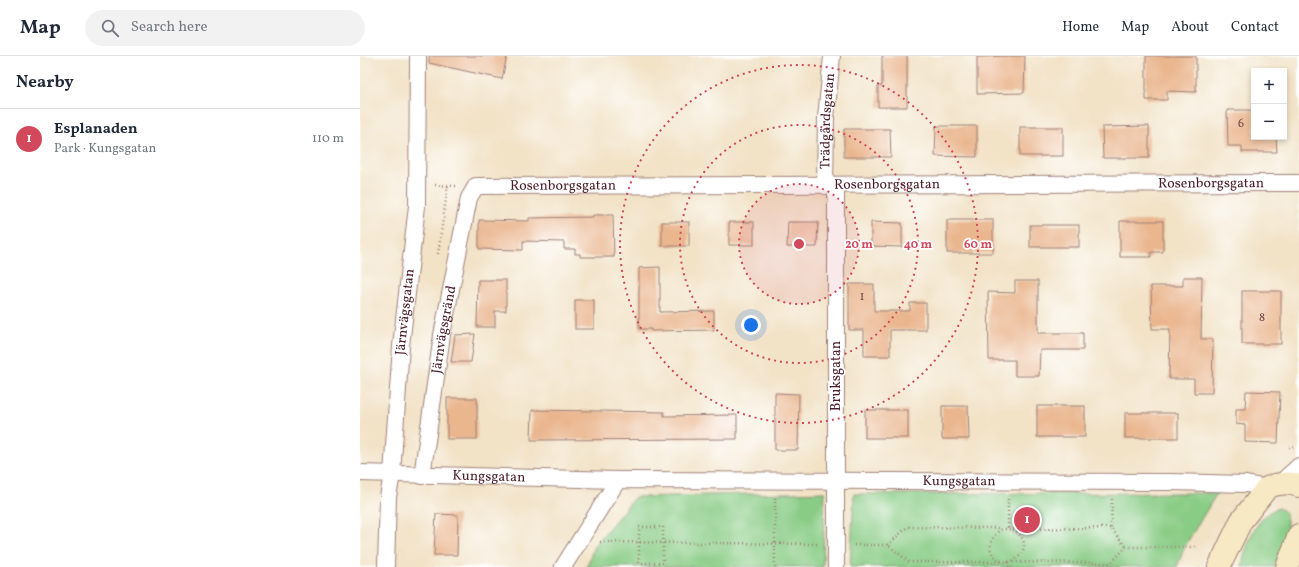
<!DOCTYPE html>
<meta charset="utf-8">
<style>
:root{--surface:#fff;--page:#f2f2f3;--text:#1f2937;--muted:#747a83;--line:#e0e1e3;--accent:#d1495b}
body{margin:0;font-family:Vollkorn,serif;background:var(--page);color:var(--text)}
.controls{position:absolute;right:12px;top:12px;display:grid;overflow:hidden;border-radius:0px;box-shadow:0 2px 6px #0003}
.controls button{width:36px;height:36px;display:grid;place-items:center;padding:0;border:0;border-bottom:1px solid var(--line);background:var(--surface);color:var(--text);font:20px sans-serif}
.you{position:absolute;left:391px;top:269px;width:14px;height:14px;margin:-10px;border:3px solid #fff;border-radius:50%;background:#1a73e8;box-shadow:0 0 0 6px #1a73e833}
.badge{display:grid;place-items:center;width:26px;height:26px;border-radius:50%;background:var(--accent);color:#fff;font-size:13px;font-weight:700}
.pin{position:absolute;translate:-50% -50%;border:2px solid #fff;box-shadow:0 1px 4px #0006}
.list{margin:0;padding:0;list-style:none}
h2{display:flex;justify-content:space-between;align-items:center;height:52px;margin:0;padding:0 16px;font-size:17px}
h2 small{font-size:13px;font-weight:400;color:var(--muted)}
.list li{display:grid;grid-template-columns:26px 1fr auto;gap:12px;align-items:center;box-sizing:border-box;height:60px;padding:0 16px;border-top:1px solid var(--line)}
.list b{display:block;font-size:15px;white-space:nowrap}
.list p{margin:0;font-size:13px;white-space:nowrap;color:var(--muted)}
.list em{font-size:13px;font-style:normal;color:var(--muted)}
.icon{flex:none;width:22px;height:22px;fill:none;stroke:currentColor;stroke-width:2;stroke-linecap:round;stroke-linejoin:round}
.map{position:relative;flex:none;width:939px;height:511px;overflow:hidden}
header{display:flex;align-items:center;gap:24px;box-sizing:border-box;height:56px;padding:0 20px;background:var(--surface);border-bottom:1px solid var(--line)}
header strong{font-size:19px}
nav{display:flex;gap:22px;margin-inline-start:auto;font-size:14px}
.search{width:280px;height:36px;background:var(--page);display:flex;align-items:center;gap:10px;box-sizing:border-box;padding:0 14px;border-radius:22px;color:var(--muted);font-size:15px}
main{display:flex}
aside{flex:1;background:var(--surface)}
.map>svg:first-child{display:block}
.green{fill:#89cc85;stroke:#6a7658}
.building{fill:#eab68e}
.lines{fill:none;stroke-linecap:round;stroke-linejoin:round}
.street-casing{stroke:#9e8078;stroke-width:18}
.secondary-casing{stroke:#9e8078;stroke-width:24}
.path{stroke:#9e8078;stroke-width:2.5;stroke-dasharray:1 3;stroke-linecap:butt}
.street{stroke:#fff;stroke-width:16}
.secondary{stroke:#f6e9c3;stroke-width:22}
.ring{fill:none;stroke:#d1495b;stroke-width:2;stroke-dasharray:2 4}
.labels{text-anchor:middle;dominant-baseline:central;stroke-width:3.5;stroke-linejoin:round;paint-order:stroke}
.number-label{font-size:12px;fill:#724544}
.street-label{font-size:14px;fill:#4a1f2b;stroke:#fff}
.centre{fill:#d1495b;stroke:#fff;stroke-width:2}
.ring-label{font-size:12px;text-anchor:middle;font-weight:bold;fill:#d1495b;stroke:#fff;stroke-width:3.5;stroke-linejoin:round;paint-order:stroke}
</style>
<header>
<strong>Map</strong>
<div class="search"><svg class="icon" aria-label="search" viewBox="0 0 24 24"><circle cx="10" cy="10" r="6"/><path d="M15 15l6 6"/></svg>Search here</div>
<nav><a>Home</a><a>Map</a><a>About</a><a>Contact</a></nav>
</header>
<main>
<aside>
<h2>Nearby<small></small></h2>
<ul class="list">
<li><span class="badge">1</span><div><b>Esplanaden</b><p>Park · Kungsgatan</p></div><em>110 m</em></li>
</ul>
</aside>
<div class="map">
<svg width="939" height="511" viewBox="0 0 939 511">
<rect width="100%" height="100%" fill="#fff"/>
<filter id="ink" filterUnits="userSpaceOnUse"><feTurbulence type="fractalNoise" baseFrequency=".025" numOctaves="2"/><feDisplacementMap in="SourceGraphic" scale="8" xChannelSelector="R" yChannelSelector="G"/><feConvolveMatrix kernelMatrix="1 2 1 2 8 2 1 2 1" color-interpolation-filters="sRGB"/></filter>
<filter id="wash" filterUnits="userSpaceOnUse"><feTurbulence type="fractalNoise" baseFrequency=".012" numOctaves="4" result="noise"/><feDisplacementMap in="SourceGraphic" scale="16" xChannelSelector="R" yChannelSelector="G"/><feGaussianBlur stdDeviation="0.9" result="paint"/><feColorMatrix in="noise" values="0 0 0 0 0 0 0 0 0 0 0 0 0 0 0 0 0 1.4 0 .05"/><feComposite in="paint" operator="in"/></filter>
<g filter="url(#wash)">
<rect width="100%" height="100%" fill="#f2e2c6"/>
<g class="green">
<polygon points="465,436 463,511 227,511 234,490 275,441"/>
<polygon points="857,437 825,490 817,511 490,511 494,438"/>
<path d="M920,452L925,456C931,475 923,495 914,511H882C884,492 898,455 920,452Z"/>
</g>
<g id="blocks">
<g class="building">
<polygon points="69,0 147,0 142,23 69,7"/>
<polygon points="522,0 547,0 547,51 518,51 518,30 522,30"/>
<polygon points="645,0 665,0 664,37 617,38 617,1"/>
<polygon points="786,0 836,0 836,36 807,35 807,44 786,44"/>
<polygon points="867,54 894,54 894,81 916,81 917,96 882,96 882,90 868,90"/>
<polygon points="576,70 617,70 617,101 575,100"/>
<polygon points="789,70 789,102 743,102 742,71"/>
<rect x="660" y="71" width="43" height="29"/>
<polygon points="484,73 530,73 531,101 484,101"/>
<polygon points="233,159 253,159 254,201 220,201 220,198 215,198 215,193 204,193 204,186 163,185 163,194 119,193 119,164 169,165 169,162 233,161"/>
<rect x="587" y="164" width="46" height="33"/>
<polygon points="760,165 803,165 803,196 791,196 791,201 760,201"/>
<rect x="302" y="166" width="27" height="24"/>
<rect x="369" y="166" width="25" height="23"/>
<polygon points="428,166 458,166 457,191 427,191"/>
<polygon points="511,166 542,167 542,191 511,190"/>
<rect x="670" y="169" width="49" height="22"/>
<polygon points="300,211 300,256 354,255 354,274 291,275 291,273 279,273 279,212"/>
<polygon points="823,221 842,221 841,283 853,283 852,337 834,337 834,323 809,323 810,273 792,273 791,230 823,230"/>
<polygon points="118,224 146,224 146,255 135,255 135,271 117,271"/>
<polygon points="655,225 678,225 678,277 723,277 723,294 680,294 679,320 655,320 655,304 629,304 628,236 655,237"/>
<polygon points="489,228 514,228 514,255 550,255 550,247 566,247 566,274 530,274 530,300 504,300 504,274 489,274"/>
<rect x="882" y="235" width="39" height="53"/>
<rect x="215" y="244" width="19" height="29"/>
<polygon points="115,278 111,306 91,306 95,279"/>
<polygon points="886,335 920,336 918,387 885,386 885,369 876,368 876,353 885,353"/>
<polygon points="415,337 439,338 438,394 415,394"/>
<rect x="87" y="342" width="30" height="41"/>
<polygon points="582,350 608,350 609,383 582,383"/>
<rect x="677" y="350" width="48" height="31"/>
<polygon points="172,354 304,356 304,360 377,359 377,383 171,384"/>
<rect x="505" y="354" width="43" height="28"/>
<rect x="765" y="357" width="53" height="25"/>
<polygon points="76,458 98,459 97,499 74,499"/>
</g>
</g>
</g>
<g filter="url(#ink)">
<use href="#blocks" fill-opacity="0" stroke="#9e8078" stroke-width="1"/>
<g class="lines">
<defs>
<g id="street">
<path id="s1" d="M465,130L466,62L472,0"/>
<path id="s2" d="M0,417L258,424"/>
<path id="s3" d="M62,420L82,279L109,142L116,130L939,127"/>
<polyline points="918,429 939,410"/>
<path id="s4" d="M26,511L28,441L32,418L41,290L57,150L58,0"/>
<path id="s5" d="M203,511L258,424L812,426L886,428L907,432"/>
<polyline points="476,511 476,130"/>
</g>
<g id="secondary">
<path d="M859,511L881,465L907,432C916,427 930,426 939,430"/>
<polyline points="927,511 939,479"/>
</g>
</defs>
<use href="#street" class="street-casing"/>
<use href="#secondary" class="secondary-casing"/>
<g class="path">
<polyline points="75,129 96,130"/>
<polyline points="78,198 88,129"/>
<polyline points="929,391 936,391"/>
<polyline points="415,442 415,511"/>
<polyline points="648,443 648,473"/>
<rect x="279" y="471" width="24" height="36"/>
<polyline points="751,472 752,443"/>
<polyline points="653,473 751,472 766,491"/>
<polyline points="240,486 459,488"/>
<polyline points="494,489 528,489 549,506 643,506"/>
<polyline points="528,489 547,471 640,472"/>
<path d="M648,506C673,500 667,471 642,473C625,483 627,505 648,506L751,507L766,491H838"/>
<polyline points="648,506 649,511"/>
<polyline points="290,511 290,507"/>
</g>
<use href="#street" class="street"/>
<use href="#secondary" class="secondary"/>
</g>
</g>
<circle cx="439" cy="188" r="60" fill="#d1495b" fill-opacity=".12"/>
<g class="ring">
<circle cx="439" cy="188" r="60"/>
<circle cx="439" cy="188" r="119"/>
<circle cx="439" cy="188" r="179"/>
</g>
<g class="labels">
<g class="number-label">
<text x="881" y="68">6</text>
<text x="502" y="241">1</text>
<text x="902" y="262">8</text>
</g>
<g class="street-label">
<text stroke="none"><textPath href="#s1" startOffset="65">Trädgårdsgatan</textPath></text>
<text stroke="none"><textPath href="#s3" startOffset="1031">Rosenborgsgatan</textPath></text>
<text stroke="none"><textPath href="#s3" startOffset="707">Rosenborgsgatan</textPath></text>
<text stroke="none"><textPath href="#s3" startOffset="383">Rosenborgsgatan</textPath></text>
<text stroke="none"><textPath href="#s4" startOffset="256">Järnvägsgatan</textPath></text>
<text stroke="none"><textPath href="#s3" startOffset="148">Järnvägsgränd</textPath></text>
<text transform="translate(476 320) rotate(-90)">Bruksgatan</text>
<text stroke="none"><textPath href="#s2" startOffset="129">Kungsgatan</textPath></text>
<text stroke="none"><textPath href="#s5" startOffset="444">Kungsgatan</textPath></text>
</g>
</g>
<circle cx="439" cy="188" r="6" class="centre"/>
<g class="ring-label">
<text x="499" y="192">20 m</text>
<text x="558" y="192">40 m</text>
<text x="618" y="192">60 m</text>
</g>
</svg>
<div class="controls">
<button>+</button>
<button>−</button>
</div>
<div class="you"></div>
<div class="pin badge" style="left:667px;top:464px">1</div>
</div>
</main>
